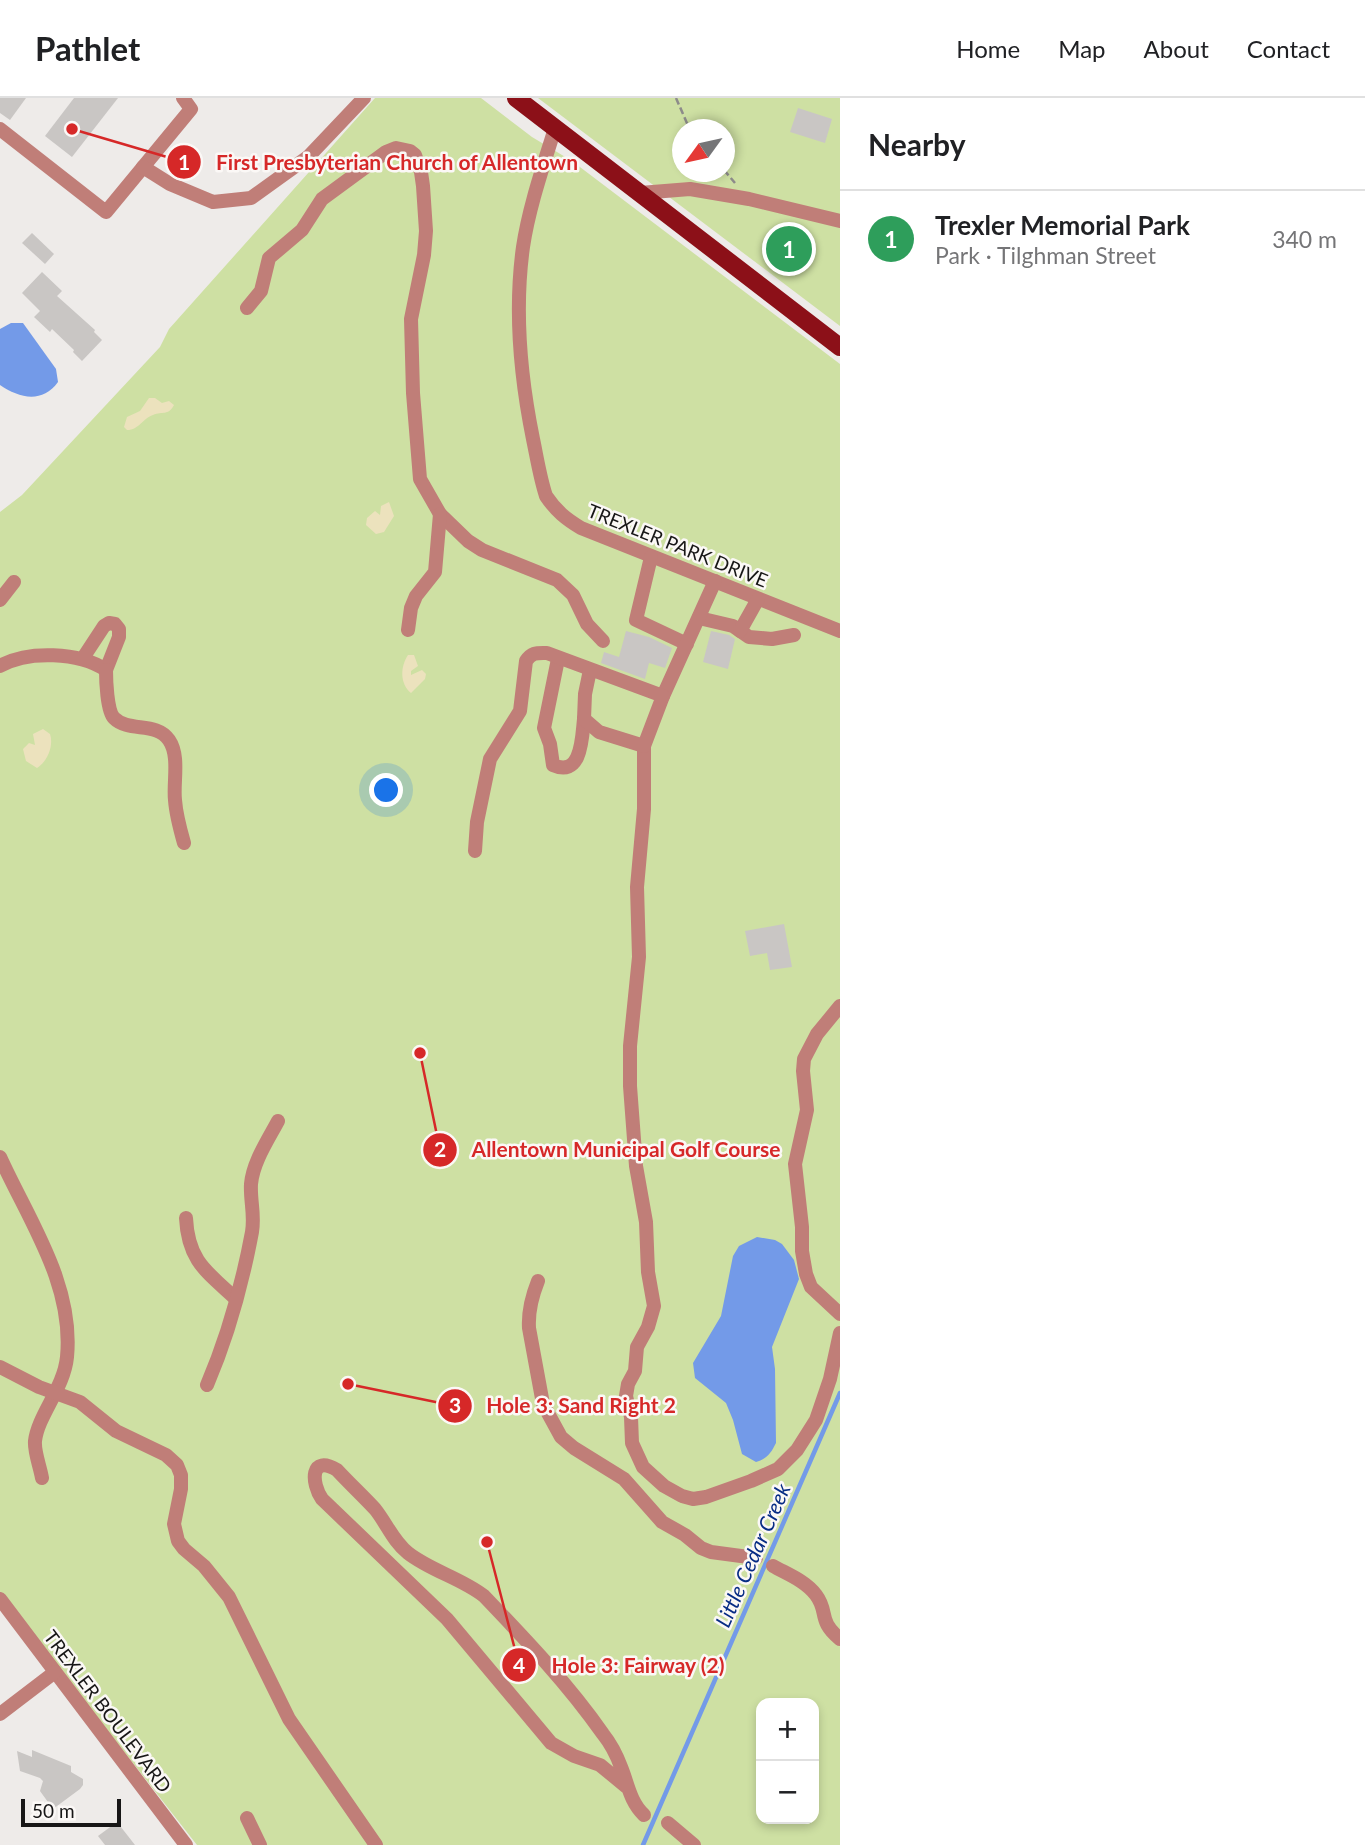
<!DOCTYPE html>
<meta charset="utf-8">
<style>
:root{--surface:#fff;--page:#f6f6f6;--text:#202124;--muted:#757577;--line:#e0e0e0;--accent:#db2777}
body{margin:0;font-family:Lato,sans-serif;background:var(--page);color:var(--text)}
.controls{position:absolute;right:21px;bottom:21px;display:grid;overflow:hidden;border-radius:14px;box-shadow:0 4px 10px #0003}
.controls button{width:63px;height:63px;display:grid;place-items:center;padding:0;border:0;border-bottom:2px solid var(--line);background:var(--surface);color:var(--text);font:35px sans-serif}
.compass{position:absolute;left:672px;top:21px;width:63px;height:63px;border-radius:50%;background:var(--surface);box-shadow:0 4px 10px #0003;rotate:237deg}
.scale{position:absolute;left:21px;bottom:18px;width:100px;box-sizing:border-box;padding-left:7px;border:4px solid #171616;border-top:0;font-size:19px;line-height:24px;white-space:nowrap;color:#171616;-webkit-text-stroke:5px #fbf8f6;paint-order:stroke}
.you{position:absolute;left:387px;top:693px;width:24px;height:24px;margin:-18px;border:5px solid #fff;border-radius:50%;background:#1a73e8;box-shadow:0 0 0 10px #1a73e833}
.badge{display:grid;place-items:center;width:46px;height:46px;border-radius:50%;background:var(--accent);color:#fff;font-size:23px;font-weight:700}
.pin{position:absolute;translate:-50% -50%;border:4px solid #fff;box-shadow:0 2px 7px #0006}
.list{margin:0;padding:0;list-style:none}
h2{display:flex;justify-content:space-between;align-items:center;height:91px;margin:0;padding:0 28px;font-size:30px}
h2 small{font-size:23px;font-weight:400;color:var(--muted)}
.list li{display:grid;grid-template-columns:46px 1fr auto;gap:21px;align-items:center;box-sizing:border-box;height:98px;padding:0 28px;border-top:2px solid var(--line)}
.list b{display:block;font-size:26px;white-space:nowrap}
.list p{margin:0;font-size:23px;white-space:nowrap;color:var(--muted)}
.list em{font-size:23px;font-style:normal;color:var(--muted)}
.map{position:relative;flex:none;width:840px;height:1747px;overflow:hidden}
header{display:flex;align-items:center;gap:42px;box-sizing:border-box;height:98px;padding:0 35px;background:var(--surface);border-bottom:2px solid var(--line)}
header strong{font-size:33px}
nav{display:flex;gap:38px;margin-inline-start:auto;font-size:24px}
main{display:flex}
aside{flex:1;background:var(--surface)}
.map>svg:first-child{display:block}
.green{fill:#cee0a3;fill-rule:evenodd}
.sand{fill:#ece2bd}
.water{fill:#739ae8}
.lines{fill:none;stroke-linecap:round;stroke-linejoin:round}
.stream{stroke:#739ae8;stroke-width:4.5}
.building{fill:#c9c6c4}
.path{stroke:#8d8b8a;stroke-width:2.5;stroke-dasharray:7 3.5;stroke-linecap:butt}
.minor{stroke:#c07e78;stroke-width:14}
.major{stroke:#8c1018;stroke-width:18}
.labels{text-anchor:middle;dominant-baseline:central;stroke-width:5;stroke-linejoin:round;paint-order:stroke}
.street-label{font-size:19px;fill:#171616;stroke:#fbf8f6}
.water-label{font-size:21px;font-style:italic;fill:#072c84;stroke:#fbf8f6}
.leader{fill:none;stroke:#d62828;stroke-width:2.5}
.callout-dot{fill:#d62828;stroke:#fbf8f6;stroke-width:2.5}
.mark-label{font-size:21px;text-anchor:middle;font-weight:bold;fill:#fff}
.callout-label{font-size:21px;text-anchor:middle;font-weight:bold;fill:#d62828;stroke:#fbf8f6;stroke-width:5;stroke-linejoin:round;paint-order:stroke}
</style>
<header>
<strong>Pathlet</strong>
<nav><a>Home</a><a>Map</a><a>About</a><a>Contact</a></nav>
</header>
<main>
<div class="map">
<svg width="840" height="1747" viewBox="0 0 840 1747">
<rect width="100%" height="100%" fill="#eeebe9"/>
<g class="green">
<path d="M375,0H481L532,39L572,63L840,266V1747H197L0,1495V414L22,397L160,249L169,231ZM761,1605H814V1721H761Z"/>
<path d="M538,0H840V228ZM682,32H724V74H682Z"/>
</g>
<g class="sand">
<path d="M149,300H155L162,305L169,303L174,307C168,318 163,313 153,317C142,321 139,332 127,332L124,329L127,319L140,313Z"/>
<polygon points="389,404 394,418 384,434 376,436 366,427 367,420 375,413 380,417 381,408"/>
<path d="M408,557H414L418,568L411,573V577L422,572L426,576L425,581L411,595C400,586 400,569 408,557Z"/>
<path d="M43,631L50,636C54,648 47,664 37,670L26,663L23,651L29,645L35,647L33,636Z"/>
</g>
<g class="water">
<path d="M11,225H23L56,271L58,284C42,306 19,300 0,287V231Z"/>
<path d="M757,1139L775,1142L782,1146L794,1162L799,1181L772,1249L775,1271L776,1345C771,1355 767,1361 756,1364L742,1356L733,1322L726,1305L695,1280L693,1265L721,1218L733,1158L739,1148Z"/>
</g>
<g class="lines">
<polyline class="stream" points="643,1747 840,1295"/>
</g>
<g class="building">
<polygon points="0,0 26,0 10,22 0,15"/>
<polygon points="74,0 118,0 72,59 45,38"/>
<polygon points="798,10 832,21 825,45 790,34"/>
<polygon points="32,135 54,156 45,166 22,145"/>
<polygon points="42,174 62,193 57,198 95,232 94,234 102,242 82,263 73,254 74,252 52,231 50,234 34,219 40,213 22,195"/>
<polygon points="626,533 649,539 672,550 665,570 649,565 645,581 601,565 604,554 619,559"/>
<polygon points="711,533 729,537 735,541 728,571 703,564"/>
<polygon points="784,826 792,869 770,872 767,855 750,858 745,833"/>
<polygon points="32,1652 71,1668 71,1674 83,1681 83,1687 80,1691 53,1711 40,1693 43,1683 40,1680 20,1673 17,1653 32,1659"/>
<polygon points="117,1724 135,1747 105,1747 98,1738"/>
</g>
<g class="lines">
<g class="path">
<polyline points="676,0 690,32"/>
<polyline points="724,72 735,85"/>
</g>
<g class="minor">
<path d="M555,30C543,69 529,109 523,149C514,214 520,277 533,341C537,360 540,380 546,398C556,413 566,421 581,430L840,533"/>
<polyline points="0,31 106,114 191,11 183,0"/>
<polyline points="143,69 170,86 213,104 251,100 308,59 364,0"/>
<polyline points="640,95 690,91 749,101 840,123"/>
<polyline points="247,210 261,193 269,160 302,132 322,101 386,54 396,50 410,53 415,57 421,74 423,88 426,133 424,157 411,221 413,295 420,381 440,416 468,443 482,452 557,482 573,497 587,526 603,543"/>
<polyline points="651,459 636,522 687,546"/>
<polyline points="0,502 14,484"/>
<polyline points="699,520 733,528 749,539 772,541 794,537"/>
<polyline points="408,532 411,510 416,498 435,474 440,416"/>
<polyline points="740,533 758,501"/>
<path d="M558,561L544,630L550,646L553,667C582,680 582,639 584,621"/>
<path d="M0,568C28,552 79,554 106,572L119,539V531L115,526L109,525L104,528L83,560"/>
<path d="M106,572C106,582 107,613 114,620C129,635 156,623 169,642C180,658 173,684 175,702C176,716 180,731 184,745"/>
<polyline points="663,598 715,483"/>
<polyline points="644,648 644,711 637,789 639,859 630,948 630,988 636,1068 646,1124 648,1174 654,1208 648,1229 637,1249 635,1273 628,1286 626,1298 631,1319 632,1345 643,1369 664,1388 682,1398 693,1401 706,1399 751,1383 778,1371 797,1352 816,1322 830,1281 840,1235"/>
<path d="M475,753L477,724L490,661L520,613L526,563C532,554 537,555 547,555L663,598L644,648L599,634L584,621L585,596L590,572"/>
<polyline points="840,908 817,936 804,961 803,973 807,1012 795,1066 802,1129 802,1153 806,1176 811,1189 840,1216"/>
<path d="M0,1059C29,1123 74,1186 67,1259C64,1290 38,1317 35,1343C34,1354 40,1368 42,1380"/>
<path d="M186,1120C188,1163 207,1174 236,1201"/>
<path d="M538,1183C532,1198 528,1213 529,1230L543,1306L561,1339L574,1350L624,1381L662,1424L685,1437L701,1450L711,1454L756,1460"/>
<polyline points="0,1269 39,1289 80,1304 116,1333 166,1357 177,1367 181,1377 181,1391 174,1426 178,1443 184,1451 204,1468 229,1499 289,1621 376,1747"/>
<path d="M207,1287C228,1238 242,1187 252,1134C255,1116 250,1103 251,1086C253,1064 268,1042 278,1023"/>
<path d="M773,1468C787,1476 806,1483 816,1497C829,1514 817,1522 840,1541"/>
<polyline points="0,1501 186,1747"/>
<polyline points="0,1616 55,1574"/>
<path d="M628,1690L600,1667L574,1658L551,1645L447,1521L322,1401C311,1385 310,1356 337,1372C349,1385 363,1398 375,1411C387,1426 393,1443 408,1455C431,1473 461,1480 484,1498C526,1542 568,1586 603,1636C611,1646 617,1658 621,1669C628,1686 630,1704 644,1717"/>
<polyline points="247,1720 260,1747"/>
<polyline points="668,1725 694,1747"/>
</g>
<polyline class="major" points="516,0 840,249"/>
</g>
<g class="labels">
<g class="street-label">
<text transform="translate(678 447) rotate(22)">TREXLER PARK DRIVE</text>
<text transform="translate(108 1613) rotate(53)">TREXLER BOULEVARD</text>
</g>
<g class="water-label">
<text transform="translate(752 1457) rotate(-66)">Little Cedar Creek</text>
</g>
</g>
<path class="leader" d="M72 31L184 64M420 955L440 1052M348 1286L455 1308M487 1444L519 1567"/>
<g class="callout-dot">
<circle cx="72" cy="31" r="7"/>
<circle cx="420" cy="955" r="7"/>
<circle cx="348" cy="1286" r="7"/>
<circle cx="487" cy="1444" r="7"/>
<circle cx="184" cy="64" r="18"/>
<circle cx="440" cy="1052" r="18"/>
<circle cx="455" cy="1308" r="18"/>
<circle cx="519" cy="1567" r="18"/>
</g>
<g class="mark-label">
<text x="184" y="72">1</text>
<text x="440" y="1059">2</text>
<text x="455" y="1315">3</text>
<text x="519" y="1575">4</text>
</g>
<g class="callout-label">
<text x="397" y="72">First Presbyterian Church of Allentown</text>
<text x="626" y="1059">Allentown Municipal Golf Course</text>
<text x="581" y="1315">Hole 3: Sand Right 2</text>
<text x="638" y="1575">Hole 3: Fairway (2)</text>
</g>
</svg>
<div class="controls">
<button>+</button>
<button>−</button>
</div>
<svg class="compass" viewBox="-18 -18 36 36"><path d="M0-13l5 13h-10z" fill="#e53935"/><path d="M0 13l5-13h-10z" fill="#757577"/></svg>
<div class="scale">50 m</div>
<div class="you"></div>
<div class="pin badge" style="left:789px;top:151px;background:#2e9e5b">1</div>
</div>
<aside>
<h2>Nearby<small></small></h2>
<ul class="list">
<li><span class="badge" style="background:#2e9e5b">1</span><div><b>Trexler Memorial Park</b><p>Park · Tilghman Street</p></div><em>340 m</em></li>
</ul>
</aside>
</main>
